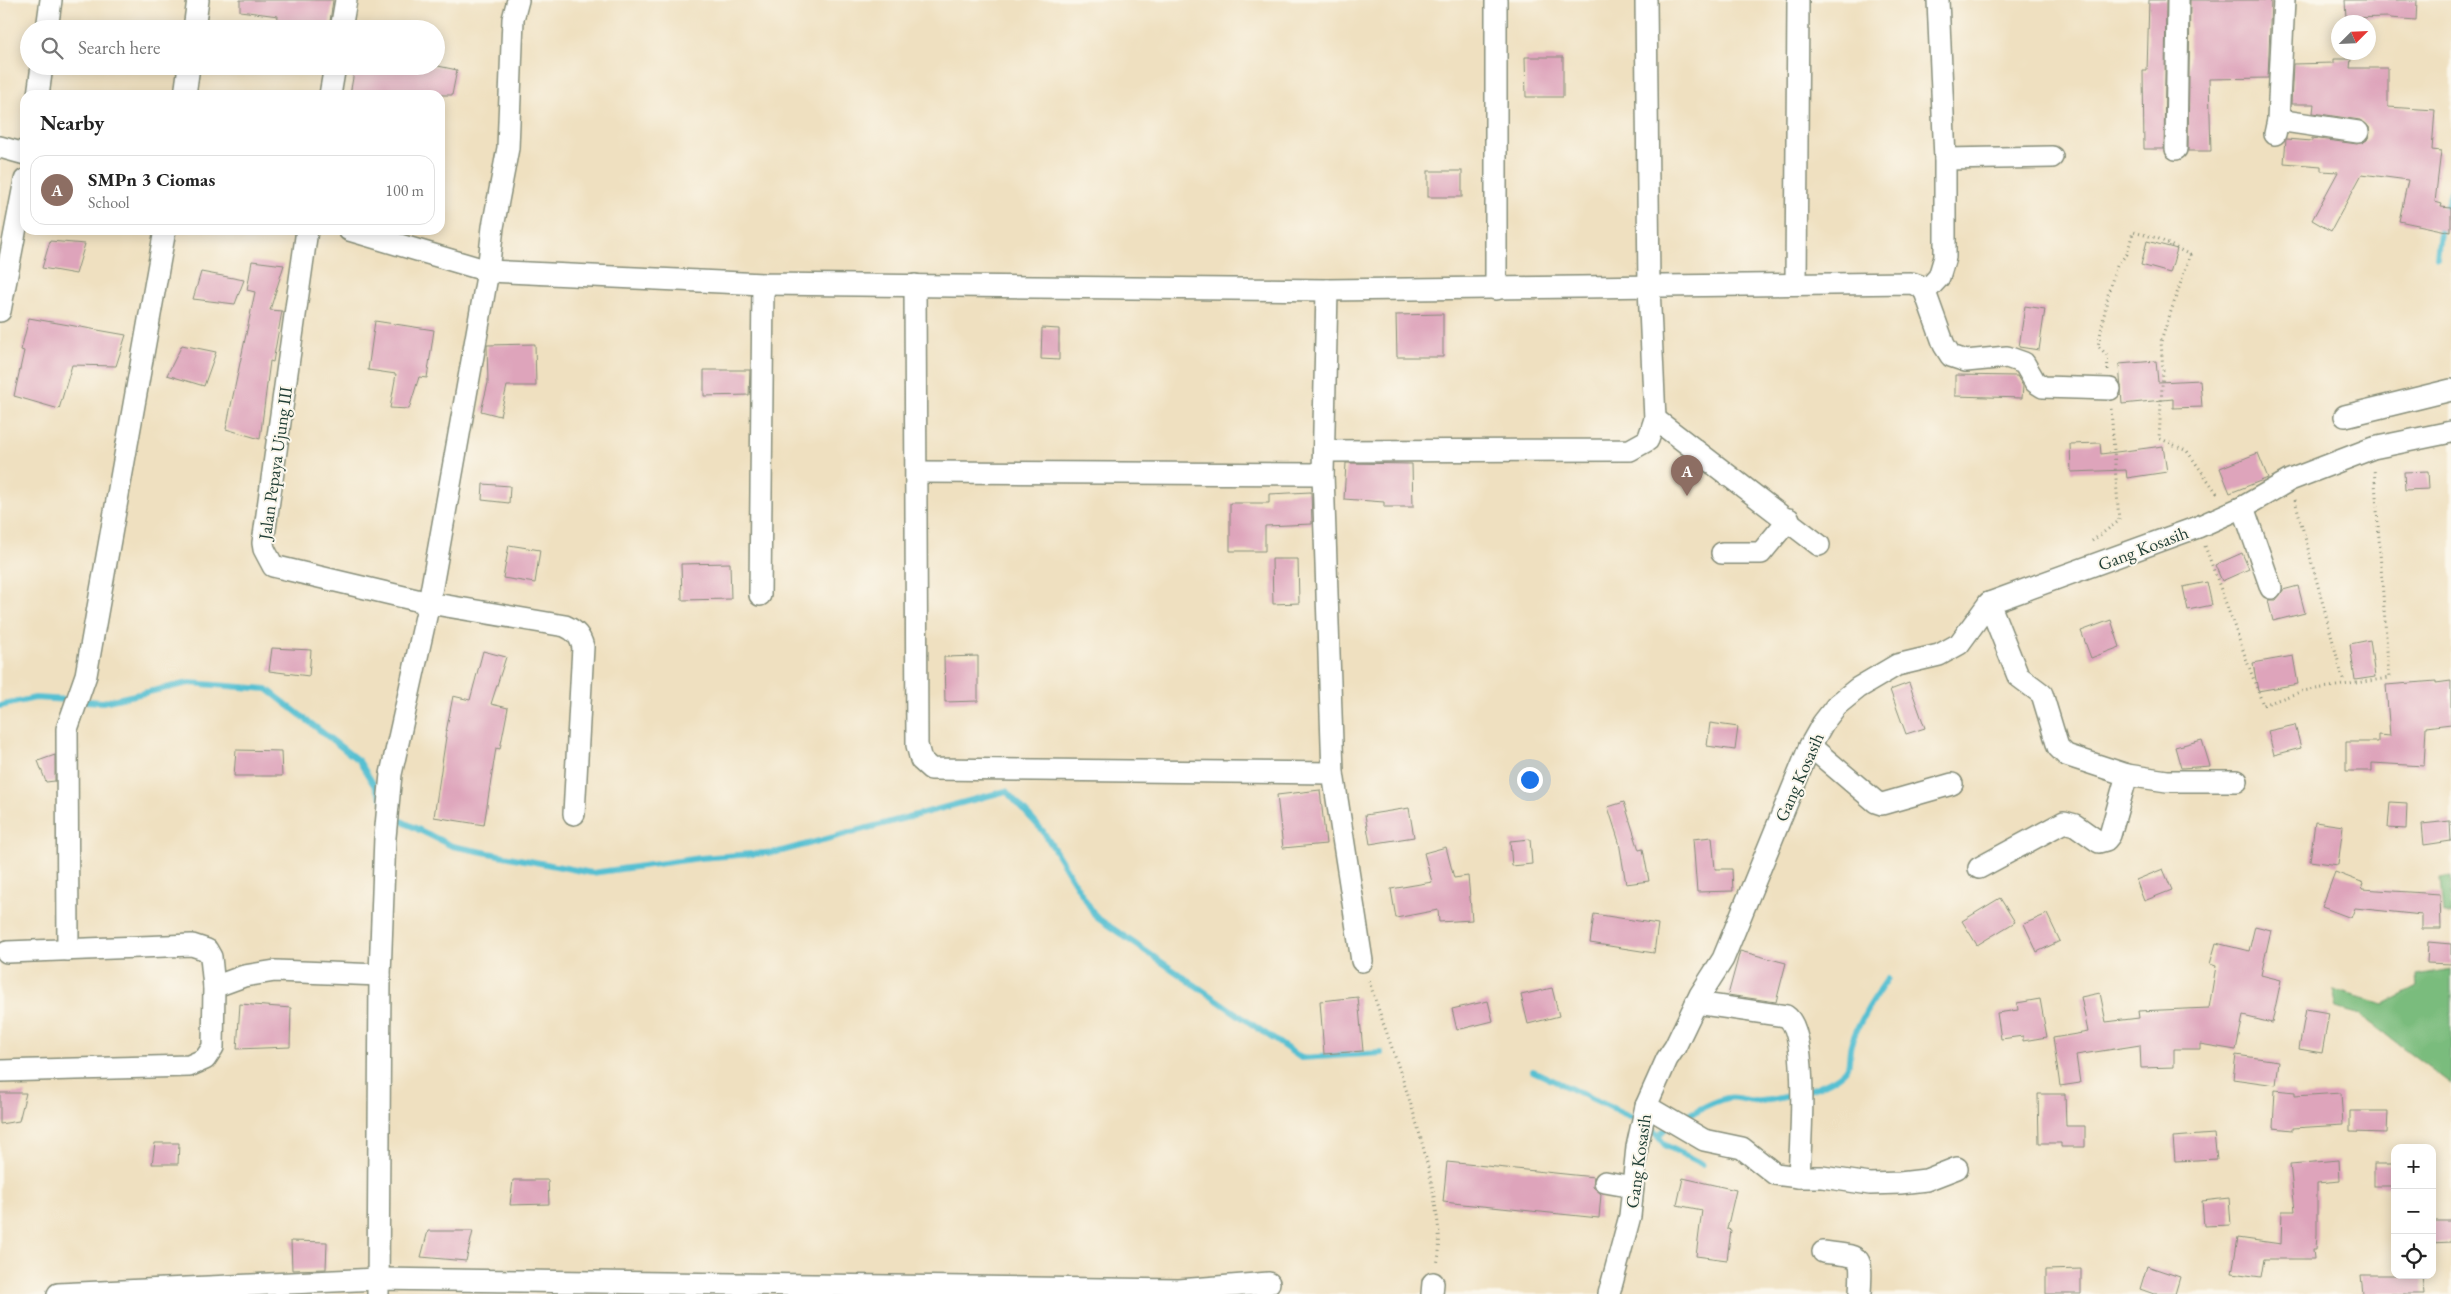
<!DOCTYPE html>
<meta charset="utf-8">
<style>
:root{--surface:#fff;--page:#f6f6f6;--text:#222;--muted:#767676;--line:#e0e0e0;--accent:#7c3aed}
body{margin:0;font-family:"EB Garamond",serif;background:var(--page);color:var(--text)}
.controls{position:absolute;right:15px;bottom:15px;display:grid;overflow:hidden;border-radius:10px;box-shadow:0 2px 12px #0003}
.controls button{width:45px;height:45px;display:grid;place-items:center;padding:0;border:0;border-bottom:1px solid var(--line);background:var(--surface);color:var(--text);font:25px sans-serif}
.compass{position:absolute;left:2331px;top:15px;width:45px;height:45px;border-radius:50%;background:var(--surface);box-shadow:0 2px 12px #0003;rotate:66deg}
.you{position:absolute;left:1529px;top:779px;width:18px;height:18px;margin:-12px;border:4px solid #fff;border-radius:50%;background:#1a73e8;box-shadow:0 0 0 8px #1a73e833}
.badge{display:grid;place-items:center;width:32px;height:32px;border-radius:50%;background:var(--accent);color:#fff;font-size:16px;font-weight:700}
.pin{position:absolute;translate:-50% -41px;filter:drop-shadow(0 1px 2px #0008)}
.pin::after{content:'';position:absolute;top:26px;width:18px;height:15px;background:inherit;clip-path:polygon(0 0,100% 0,50% 100%)}
.list{margin:0;padding:0;list-style:none}
h2{display:flex;justify-content:space-between;align-items:center;height:65px;margin:0;padding:0 20px;font-size:21px}
h2 small{font-size:16px;font-weight:400;color:var(--muted)}
.list li{display:grid;grid-template-columns:32px 1fr auto;gap:15px;align-items:center;box-sizing:border-box;height:70px;margin:0 10px 10px;padding:0 10px;border:1px solid var(--line);border-radius:15px}
.list b{display:block;font-size:19px;white-space:nowrap}
.list p{margin:0;font-size:16px;white-space:nowrap;color:var(--muted)}
.list em{font-size:16px;font-style:normal;color:var(--muted)}
.icon{flex:none;width:28px;height:28px;fill:none;stroke:currentColor;stroke-width:2;stroke-linecap:round;stroke-linejoin:round}
.map{position:relative;flex:none;width:2451px;height:1294px;overflow:hidden}
.search{position:absolute;background:var(--surface);box-shadow:0 2px 12px #0003;left:20px;top:20px;width:425px;height:55px;display:flex;align-items:center;gap:12px;box-sizing:border-box;padding:0 18px;border-radius:28px;color:var(--muted);font-size:19px}
.panel{position:absolute;background:var(--surface);box-shadow:0 2px 12px #0003;left:20px;top:90px;width:425px;height:145px;border-radius:15px}
.map>svg:first-child{display:block}
.forest{fill:#7abc7d;stroke:#4c7c58}
.lines{fill:none;stroke-linecap:round;stroke-linejoin:round}
.stream{stroke:#56c0d2;stroke-width:6}
.building{fill:#dea4bb}
.minor-casing{stroke:#878e7a;stroke-width:24}
.path{stroke:#878e7a;stroke-width:3;stroke-dasharray:1 4;stroke-linecap:butt}
.minor{stroke:#fff;stroke-width:21}
.labels{text-anchor:middle;dominant-baseline:central;stroke-width:4;stroke-linejoin:round;paint-order:stroke}
.street-label{font-size:18px;fill:#1f3d34;stroke:#fbf7ec}
</style>
<div class="map">
<svg width="2451" height="1294" viewBox="0 0 2451 1294">
<rect width="100%" height="100%" fill="#fbf7ec"/>
<filter id="ink" filterUnits="userSpaceOnUse"><feTurbulence type="fractalNoise" baseFrequency=".02" numOctaves="2"/><feDisplacementMap in="SourceGraphic" scale="10" xChannelSelector="R" yChannelSelector="G"/><feConvolveMatrix kernelMatrix="1 2 1 2 8 2 1 2 1" color-interpolation-filters="sRGB"/></filter>
<filter id="wash" filterUnits="userSpaceOnUse"><feTurbulence type="fractalNoise" baseFrequency=".0096" numOctaves="4" result="noise"/><feDisplacementMap in="SourceGraphic" scale="20" xChannelSelector="R" yChannelSelector="G"/><feGaussianBlur stdDeviation="1.12" result="paint"/><feColorMatrix in="noise" values="0 0 0 0 0 0 0 0 0 0 0 0 0 0 0 0 0 1.4 0 .05"/><feComposite in="paint" operator="in"/></filter>
<g filter="url(#wash)">
<rect width="100%" height="100%" fill="#efe0c0"/>
<g class="forest">
<polygon points="2451,876 2451,914 2443,914 2440,878"/>
<polygon points="2451,969 2451,1084 2360,1015 2337,1008 2333,990 2385,1004 2418,987 2417,975"/>
</g>
<g class="lines">
<g class="stream">
<polyline points="2437,257 2441,226 2451,191"/>
<polyline points="0,706 35,698 103,702 189,683 267,689 359,761 382,798"/>
<polyline points="393,815 395,818 452,846 592,873 700,858 778,852 1006,791 1043,831 1096,917 1301,1058 1381,1053"/>
<polyline points="1533,1071 1636,1119"/>
<path d="M1678,1120C1694,1113 1710,1102 1727,1098C1736,1096 1744,1100 1753,1101C1773,1103 1839,1085 1848,1066C1850,1060 1849,1051 1851,1044C1860,1019 1873,999 1888,978"/>
<polyline points="1652,1129 1665,1145 1702,1164"/>
<polyline points="1658,1136 1669,1125"/>
</g>
</g>
<g id="blocks">
<g class="building">
<polygon points="240,0 333,0 329,29 276,29 278,16 240,11"/>
<polygon points="2149,0 2166,0 2164,149 2144,149 2143,71 2147,71"/>
<polygon points="2190,0 2271,0 2268,78 2209,79 2211,151 2188,151"/>
<polygon points="2345,0 2417,0 2416,20 2390,18 2390,17 2346,18"/>
<polygon points="1525,57 1563,57 1563,97 1526,97"/>
<polygon points="2334,59 2351,59 2350,68 2388,68 2388,107 2435,110 2432,150 2441,151 2435,202 2442,204 2441,207 2451,208 2451,232 2399,221 2408,180 2362,174 2331,231 2312,220 2338,172 2321,171 2321,166 2284,163 2286,139 2312,141 2312,138 2357,144 2367,140 2370,133 2369,127 2360,120 2313,113 2314,104 2291,104 2293,64 2334,63"/>
<polygon points="355,66 438,66 457,70 452,95 350,95"/>
<rect x="1428" y="171" width="34" height="26"/>
<polygon points="50,241 85,244 76,274 42,268"/>
<polygon points="2147,241 2177,249 2170,273 2141,265"/>
<polygon points="252,261 284,265 270,310 282,311 273,362 270,361 260,439 226,429 255,292 247,290"/>
<polygon points="201,272 244,280 235,304 193,299"/>
<polygon points="2025,306 2045,309 2039,350 2019,347"/>
<polygon points="1443,314 1443,357 1397,357 1396,315"/>
<polygon points="29,318 126,335 116,366 72,365 59,409 14,396 24,351 21,350"/>
<polygon points="375,321 434,330 427,378 419,377 409,409 390,408 396,374 368,370"/>
<polygon points="1042,328 1059,329 1059,360 1041,359"/>
<polygon points="535,344 536,386 507,386 500,416 481,411 488,383 487,345"/>
<polygon points="182,345 216,352 204,386 167,375"/>
<polygon points="2156,361 2158,382 2200,380 2202,407 2173,408 2173,399 2122,404 2119,364"/>
<polygon points="704,370 750,370 749,395 704,396"/>
<polygon points="1955,375 2017,376 2023,386 2022,398 1955,396"/>
<polygon points="2100,443 2101,454 2163,446 2167,472 2127,478 2126,470 2071,472 2070,444"/>
<polygon points="2258,453 2268,478 2230,493 2220,468"/>
<polygon points="1346,463 1412,464 1413,507 1384,507 1384,502 1344,499"/>
<polygon points="2428,471 2429,489 2405,490 2404,472"/>
<polygon points="483,484 510,486 509,503 482,500"/>
<polygon points="1311,492 1312,524 1265,526 1265,551 1230,551 1230,503 1269,503 1269,494"/>
<polygon points="509,545 540,550 535,583 503,578"/>
<polygon points="2242,553 2249,569 2222,581 2215,565"/>
<polygon points="1272,559 1298,559 1299,603 1273,604"/>
<polygon points="730,563 731,599 682,600 681,564"/>
<polygon points="2207,582 2212,605 2188,610 2183,587"/>
<polygon points="2298,586 2305,613 2273,621 2268,600 2276,600 2283,590"/>
<polygon points="2111,620 2120,647 2091,658 2081,631"/>
<polygon points="2370,640 2375,677 2355,680 2350,644"/>
<polygon points="272,648 311,650 309,676 269,671"/>
<polygon points="483,651 506,657 491,704 508,708 500,749 496,748 484,825 434,817 446,737 445,737 453,696 470,700"/>
<polygon points="978,656 978,701 945,702 944,657"/>
<polygon points="2293,656 2298,684 2258,691 2253,663"/>
<polygon points="2436,681 2436,683 2451,681 2451,724 2426,727 2424,766 2372,763 2372,771 2346,771 2346,742 2378,742 2378,735 2390,736 2386,685"/>
<polygon points="1909,683 1925,728 1906,734 1890,690"/>
<polygon points="1710,723 1738,727 1735,750 1707,746"/>
<polygon points="2295,725 2301,748 2274,755 2268,731"/>
<polygon points="2202,740 2210,766 2181,768 2175,747"/>
<polygon points="236,750 281,751 282,776 234,776"/>
<polygon points="55,755 55,781 46,782 38,761"/>
<polygon points="1320,790 1326,844 1283,848 1277,795"/>
<polygon points="1624,802 1639,850 1643,849 1649,881 1626,884 1619,842 1608,807"/>
<polygon points="2390,802 2407,803 2406,829 2388,828"/>
<polygon points="1409,808 1414,837 1370,844 1365,815"/>
<polygon points="2450,821 2451,841 2424,845 2422,824"/>
<polygon points="2315,822 2343,826 2338,865 2310,861"/>
<polygon points="1712,837 1715,869 1732,869 1733,891 1697,892 1693,839"/>
<polygon points="1530,839 1532,864 1512,866 1510,841"/>
<polygon points="1446,847 1454,878 1468,876 1472,920 1439,922 1438,910 1396,918 1391,889 1432,882 1424,853"/>
<polygon points="2163,869 2172,890 2144,901 2136,880"/>
<polygon points="2335,872 2364,883 2362,889 2440,894 2441,929 2422,929 2422,915 2355,908 2351,918 2322,907"/>
<polygon points="2000,898 2015,922 1977,945 1962,921"/>
<polygon points="1594,914 1658,924 1654,953 1590,943"/>
<polygon points="2047,914 2060,941 2037,952 2024,924"/>
<polygon points="2255,926 2271,930 2261,975 2281,980 2272,1023 2243,1016 2236,1050 2200,1044 2200,1049 2174,1049 2174,1067 2141,1068 2140,1045 2076,1055 2080,1083 2060,1086 2053,1038 2088,1032 2081,997 2100,993 2106,1022 2139,1018 2138,1011 2209,1008 2216,966 2210,964 2216,943 2249,951"/>
<polygon points="2428,942 2451,944 2451,964 2427,963"/>
<polygon points="1740,951 1786,963 1776,1002 1728,995"/>
<polygon points="1552,988 1559,1016 1528,1024 1521,995"/>
<polygon points="1358,997 1363,1051 1324,1054 1320,1001"/>
<polygon points="2040,999 2047,1037 2023,1041 2023,1036 2001,1039 1997,1013 2018,1010 2017,1003"/>
<polygon points="1488,1001 1493,1021 1457,1030 1452,1009"/>
<polygon points="240,1004 291,1008 290,1047 237,1049"/>
<polygon points="2306,1009 2329,1013 2322,1053 2299,1049"/>
<polygon points="2236,1055 2279,1061 2276,1085 2233,1079"/>
<polygon points="2275,1090 2295,1092 2295,1096 2341,1093 2343,1125 2293,1128 2293,1130 2273,1128"/>
<polygon points="0,1093 26,1093 19,1121 0,1124"/>
<polygon points="2038,1094 2065,1094 2066,1126 2085,1126 2085,1147 2061,1147 2061,1143 2039,1143"/>
<polygon points="2350,1111 2388,1111 2387,1133 2350,1132"/>
<polygon points="2214,1134 2217,1159 2175,1161 2173,1137"/>
<polygon points="155,1143 179,1143 178,1164 152,1164"/>
<polygon points="2339,1160 2340,1181 2317,1183 2317,1234 2316,1249 2313,1249 2314,1259 2264,1259 2261,1277 2232,1273 2238,1238 2281,1244 2282,1211 2295,1211 2290,1164"/>
<polygon points="1447,1162 1594,1177 1593,1187 1601,1194 1599,1218 1443,1202"/>
<rect x="2374" y="1164" width="21" height="22"/>
<polygon points="1683,1178 1736,1190 1727,1229 1731,1230 1727,1260 1696,1256 1702,1210 1677,1205"/>
<polygon points="513,1180 548,1180 549,1204 510,1205"/>
<polygon points="2229,1198 2231,1225 2204,1226 2202,1201"/>
<polygon points="2432,1221 2451,1221 2451,1242 2432,1243"/>
<polygon points="428,1231 473,1231 466,1261 421,1257"/>
<polygon points="291,1241 327,1242 326,1269 292,1270"/>
<polygon points="2147,1266 2180,1277 2175,1294 2154,1294 2140,1289"/>
<polygon points="2081,1269 2081,1294 2046,1294 2046,1270"/>
<polygon points="2361,1275 2422,1275 2424,1294 2363,1294"/>
</g>
</g>
</g>
<g filter="url(#ink)">
<use href="#blocks" fill-opacity="0" stroke="#878e7a" stroke-width="1"/>
<g class="lines">
<defs>
<g id="minor">
<polyline points="47,29 51,0"/>
<polyline points="194,29 198,0"/>
<polyline points="341,29 346,0"/>
<polyline points="38,95 42,66"/>
<polyline points="185,95 189,66"/>
<polyline points="330,95 335,66"/>
<polyline points="2278,120 2358,132"/>
<polyline points="2275,134 2278,120 2284,0"/>
<polyline points="0,147 25,154"/>
<polyline points="2176,149 2178,0"/>
<polyline points="1945,159 2052,157"/>
<path d="M307,230L263,543L264,549L273,566L429,603L565,626C576,631 580,636 583,647L574,814"/>
<polyline points="349,230 488,271 763,284 1327,290 1911,283 1920,286 1925,292 1944,345 1951,356 1966,361 2007,357 2024,363 2035,382 2043,387 2110,389"/>
<polyline points="1796,283 1798,0"/>
<polyline points="915,285 917,745 921,760 931,769 1333,773"/>
<polyline points="1496,289 1496,0"/>
<polyline points="1327,290 1323,474 1333,773 1362,961"/>
<polyline points="1925,292 1939,277 1945,257 1945,159 1938,0"/>
<polyline points="0,311 25,180"/>
<polyline points="2345,416 2451,390"/>
<polyline points="1655,419 1819,545"/>
<polyline points="1324,451 1630,450 1648,440 1655,419 1649,287 1646,0"/>
<polyline points="917,472 1323,474"/>
<polyline points="2243,507 2271,588"/>
<polyline points="1722,553 1761,553 1789,519"/>
<polyline points="760,595 763,284"/>
<polyline points="1810,746 1876,802 1882,804 1952,784"/>
<polyline points="2127,775 2167,781 2237,781"/>
<polyline points="1979,868 2064,822 2075,825 2099,842 2106,840 2110,835 2127,775 2066,755 2058,747 2042,694 2018,676 1989,603"/>
<polyline points="68,950 67,729 86,675 165,230"/>
<polyline points="7,952 192,945 207,950 211,957 214,987"/>
<path d="M1696,1003L1786,1016C1810,1032 1800,1148 1799,1177"/>
<polyline points="0,1071 189,1066 205,1059 213,1047 214,987 244,976 275,971 380,975"/>
<polyline points="1646,1106 1704,1140 1742,1148 1775,1174 1799,1177 1822,1177 1870,1184 1900,1183 1926,1180 1957,1168"/>
<polyline points="1605,1182 1633,1187"/>
<path d="M1823,1252C1863,1257 1862,1253 1860,1294"/>
<polyline points="58,1294 377,1279 1179,1290 1269,1283"/>
<polyline points="378,1294 380,975 385,837 391,774 429,603 488,271 493,227 508,148 513,19 518,0"/>
<polyline points="1432,1294 1433,1283"/>
<polyline points="1609,1294 1630,1216 1637,1147 1646,1106 1667,1059 1675,1047 1700,995 1723,959 1810,746 1823,723 1837,705 1858,688 1897,665 1939,655 1959,644 1989,603 2198,527 2243,507 2290,480 2373,448 2451,432"/>
</g>
</defs>
<use href="#minor" class="minor-casing"/>
<g class="path">
<polyline points="2108,370 2107,355 2098,346 2109,290 2117,265 2127,254 2133,232 2157,238 2190,255 2161,341 2163,370 2159,438 2187,451 2219,496"/>
<polyline points="2295,500 2344,683"/>
<polyline points="2092,541 2119,521 2111,408"/>
<polyline points="2205,546 2263,705 2303,691 2389,678 2374,468"/>
<path d="M1369,981C1393,1054 1423,1127 1435,1203C1438,1223 1442,1244 1437,1264"/>
</g>
<use href="#minor" class="minor"/>
</g>
</g>
<g class="labels">
<g class="street-label">
<text transform="translate(275 463) rotate(-82)">Jalan Pepaya Ujung III</text>
<text transform="translate(2143 548) rotate(-21)">Gang Kosasih</text>
<text transform="translate(1799 777) rotate(-66)">Gang Kosasih</text>
<text transform="translate(1638 1161) rotate(-82)">Gang Kosasih</text>
</g>
</g>
</svg>
<div class="controls">
<button>+</button>
<button>−</button>
<button><svg class="icon" aria-label="locate" viewBox="0 0 24 24"><circle cx="12" cy="12" r="6"/><path d="M12 2v4M12 18v4M2 12h4M18 12h4"/></svg></button>
</div>
<svg class="compass" viewBox="-18 -18 36 36"><path d="M0-13l5 13h-10z" fill="#e53935"/><path d="M0 13l5-13h-10z" fill="#767676"/></svg>
<div class="you"></div>
<div class="pin badge" style="left:1687px;top:496px;background:#8d6e63">A</div>
<div class="search"><svg class="icon" aria-label="search" viewBox="0 0 24 24"><circle cx="10" cy="10" r="6"/><path d="M15 15l6 6"/></svg>Search here</div>
<section class="panel">
<h2>Nearby<small></small></h2>
<ul class="list">
<li><span class="badge" style="background:#8d6e63">A</span><div><b>SMPn 3 Ciomas</b><p>School</p></div><em>100 m</em></li>
</ul>
</section>
</div>
